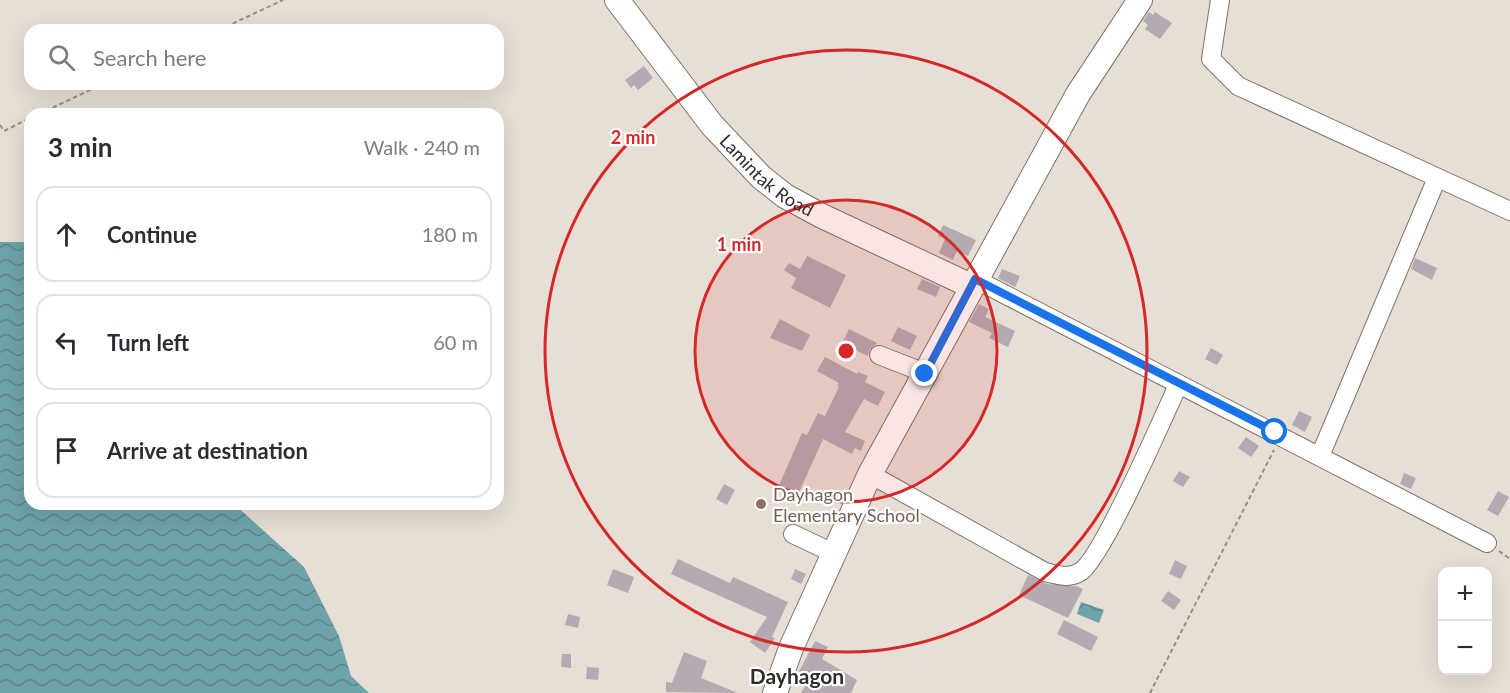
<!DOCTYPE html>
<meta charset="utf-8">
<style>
:root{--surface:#fff;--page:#f7f7f7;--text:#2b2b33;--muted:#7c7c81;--line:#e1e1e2}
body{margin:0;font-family:Lato,sans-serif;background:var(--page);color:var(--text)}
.controls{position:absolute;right:18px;bottom:18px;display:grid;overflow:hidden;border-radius:12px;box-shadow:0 6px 24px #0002}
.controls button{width:54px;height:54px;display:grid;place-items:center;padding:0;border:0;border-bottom:2px solid var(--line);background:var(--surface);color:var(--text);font:30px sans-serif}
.stop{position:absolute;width:18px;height:18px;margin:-14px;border:4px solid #1a73e8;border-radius:50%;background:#fff}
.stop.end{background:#1a73e8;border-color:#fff;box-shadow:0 2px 6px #0008}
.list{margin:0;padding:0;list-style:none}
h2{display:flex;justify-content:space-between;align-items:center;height:78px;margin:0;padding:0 24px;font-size:26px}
h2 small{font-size:20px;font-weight:400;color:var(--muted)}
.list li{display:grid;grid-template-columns:39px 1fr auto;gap:18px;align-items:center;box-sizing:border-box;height:96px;margin:0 12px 12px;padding:0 12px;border:2px solid var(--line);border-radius:18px}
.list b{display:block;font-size:22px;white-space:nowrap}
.list em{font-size:20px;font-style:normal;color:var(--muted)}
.icon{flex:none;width:33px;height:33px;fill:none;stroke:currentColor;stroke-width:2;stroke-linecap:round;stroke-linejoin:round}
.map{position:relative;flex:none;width:1510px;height:693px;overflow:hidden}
.search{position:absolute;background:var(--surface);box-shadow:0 6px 24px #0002;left:24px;top:24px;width:480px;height:66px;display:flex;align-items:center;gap:15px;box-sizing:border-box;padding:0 21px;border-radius:18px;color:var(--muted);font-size:22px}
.panel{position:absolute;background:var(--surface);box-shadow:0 6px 24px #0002;left:24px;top:108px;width:480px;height:402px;border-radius:18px}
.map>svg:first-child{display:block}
.water{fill:url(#water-waves)}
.building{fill:#b3aab2}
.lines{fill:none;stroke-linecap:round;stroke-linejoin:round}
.minor-casing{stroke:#7c746b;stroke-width:20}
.major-casing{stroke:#7c746b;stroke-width:26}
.path{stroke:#958f88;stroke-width:2;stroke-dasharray:4.5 3;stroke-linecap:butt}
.minor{stroke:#fff;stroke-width:18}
.major{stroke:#fff;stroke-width:24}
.route{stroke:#1a73e8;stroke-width:8}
.ring{fill:none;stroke:#d62828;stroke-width:3}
.education-dot{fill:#8d6e63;stroke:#fff;stroke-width:2}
.labels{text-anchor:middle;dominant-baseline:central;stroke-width:4.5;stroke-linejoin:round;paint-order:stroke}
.street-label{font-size:18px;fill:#302d29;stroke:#fff}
.education-label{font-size:18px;fill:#785e54;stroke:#fff;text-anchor:start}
.quarter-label{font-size:21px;font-weight:bold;fill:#302d29;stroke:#fff}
.centre{fill:#d62828;stroke:#fff;stroke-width:3}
.ring-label{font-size:18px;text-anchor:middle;font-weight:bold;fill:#d62828;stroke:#fff;stroke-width:4.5;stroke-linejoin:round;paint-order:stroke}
</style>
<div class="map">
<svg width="1510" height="693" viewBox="0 0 1510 693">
<defs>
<pattern id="water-waves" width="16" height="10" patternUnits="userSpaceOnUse" patternTransform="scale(1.5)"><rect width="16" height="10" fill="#6ea4a9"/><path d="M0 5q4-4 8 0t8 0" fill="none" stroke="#5b868a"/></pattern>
</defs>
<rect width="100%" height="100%" fill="#e7dfd5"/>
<g class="water">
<polygon points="0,242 30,242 30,504 234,504 304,567 339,636 351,676 369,693 0,693"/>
<polygon points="1081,602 1104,610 1099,623 1077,614"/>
</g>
<g class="building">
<polygon points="1149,12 1153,15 1155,12 1172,23 1160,39 1145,29 1148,25 1143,21"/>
<polygon points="644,66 653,78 638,90 634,85 631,88 625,80"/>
<polygon points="943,225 976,240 968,256 957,251 953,260 939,253 945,239 938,236"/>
<polygon points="807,256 846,275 830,308 791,288 796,278 784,270 789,263 800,269"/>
<polygon points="1415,258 1437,268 1432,280 1411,269"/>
<polygon points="1002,269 1020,276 1015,287 998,278"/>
<polygon points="922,279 940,287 936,297 917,289"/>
<polygon points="979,304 989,309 985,317 1015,331 1008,347 989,338 992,333 969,322"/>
<polygon points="780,319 810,335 802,351 770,338"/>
<polygon points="898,327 917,336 910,350 891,341"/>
<polygon points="849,329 877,343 869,350 868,356 842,344"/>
<polygon points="1211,348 1223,355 1217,365 1205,359"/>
<polygon points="825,357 857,374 858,372 868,376 865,382 885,392 878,406 864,399 845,432 865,441 861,451 855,448 852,454 823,439 796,499 777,490 802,433 807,435 818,413 825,416 839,387 837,386 839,383 817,371"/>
<polygon points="1299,411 1312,417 1305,432 1292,425"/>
<polygon points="1246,437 1259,446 1251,457 1238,448"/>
<polygon points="1179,471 1190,477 1183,487 1173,481"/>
<polygon points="1404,473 1416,478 1411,489 1400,484"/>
<polygon points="724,484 735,490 727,505 716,499"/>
<polygon points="1498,491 1509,497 1498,516 1487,510"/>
<polygon points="678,559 730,583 733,577 788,602 772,637 775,638 765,653 750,642 767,617 671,574"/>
<polygon points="1175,560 1187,566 1181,579 1169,574"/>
<polygon points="613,569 634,577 628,593 607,585"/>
<polygon points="795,569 806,574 801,584 791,579"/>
<polygon points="1028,575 1047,584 1076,586 1083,589 1068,618 1019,595"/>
<polygon points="1168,591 1181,600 1174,610 1161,601"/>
<polygon points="568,614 580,617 578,628 565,625"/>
<polygon points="1064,620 1098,637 1091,651 1057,634"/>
<polygon points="815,641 828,647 822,659 857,680 851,693 801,693 805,686 794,681"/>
<polygon points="684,652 707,661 701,678 738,693 666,692 666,682 672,683"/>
<polygon points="562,654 571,654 571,668 561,667"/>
<polygon points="587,667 599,668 598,680 586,679"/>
</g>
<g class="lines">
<defs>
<g id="minor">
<polyline points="1220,0 1211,59 1238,86 1510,211"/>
<polyline points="975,279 1487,543"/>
<polyline points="879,355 925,373"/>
<polyline points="1320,456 1437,178"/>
<path d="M870,474L1045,572C1057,575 1069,579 1080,572C1101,560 1164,416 1178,385"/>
<polyline points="793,534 833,553"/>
</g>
<g id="major">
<path id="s1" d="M617,0L712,125L761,177L785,196L822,216L971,286"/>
<polyline points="775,693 791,648 870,474 1078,94 1140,0"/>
</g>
</defs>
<use href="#minor" class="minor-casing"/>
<use href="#major" class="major-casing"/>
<g class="path">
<polyline points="219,30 283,0"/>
<polyline points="39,114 103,84"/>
<polyline points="0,125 4,131 30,118"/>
<polyline points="1499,551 1510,559"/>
<polyline points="1150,693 1274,450"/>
</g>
<use href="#minor" class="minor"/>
<use href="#major" class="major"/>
</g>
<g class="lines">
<polyline class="route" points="925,374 975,279 1275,432"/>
</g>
<circle cx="846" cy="351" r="151" fill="#d62828" fill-opacity=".12"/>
<g class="ring">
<circle cx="846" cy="351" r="151"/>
<circle cx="846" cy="351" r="301"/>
</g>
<circle class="education-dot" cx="761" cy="504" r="6"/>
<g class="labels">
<g class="street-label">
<text stroke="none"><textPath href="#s1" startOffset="232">Lamintak Road</textPath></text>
</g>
<g class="education-label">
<text x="773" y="494">Dayhagon<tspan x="773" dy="21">Elementary School</tspan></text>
</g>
<g class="quarter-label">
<text x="797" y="675">Dayhagon</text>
</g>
</g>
<circle cx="846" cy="351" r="9" class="centre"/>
<g class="ring-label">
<text x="633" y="144">2 min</text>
<text x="739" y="251">1 min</text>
</g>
</svg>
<div class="controls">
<button>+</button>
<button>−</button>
</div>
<div class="stop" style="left:1275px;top:432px"></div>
<div class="stop end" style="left:925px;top:374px"></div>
<div class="search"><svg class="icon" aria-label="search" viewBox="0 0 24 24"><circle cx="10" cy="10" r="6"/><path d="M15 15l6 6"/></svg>Search here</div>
<section class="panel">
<h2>3 min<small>Walk · 240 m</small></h2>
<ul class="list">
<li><svg class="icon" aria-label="ahead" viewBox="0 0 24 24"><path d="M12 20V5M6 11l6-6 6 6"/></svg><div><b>Continue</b></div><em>180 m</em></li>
<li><svg class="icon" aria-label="left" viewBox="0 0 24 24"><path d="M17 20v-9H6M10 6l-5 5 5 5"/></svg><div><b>Turn left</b></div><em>60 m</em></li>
<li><svg class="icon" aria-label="arrive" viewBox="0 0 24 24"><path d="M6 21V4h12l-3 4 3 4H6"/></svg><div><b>Arrive at destination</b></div></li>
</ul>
</section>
</div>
